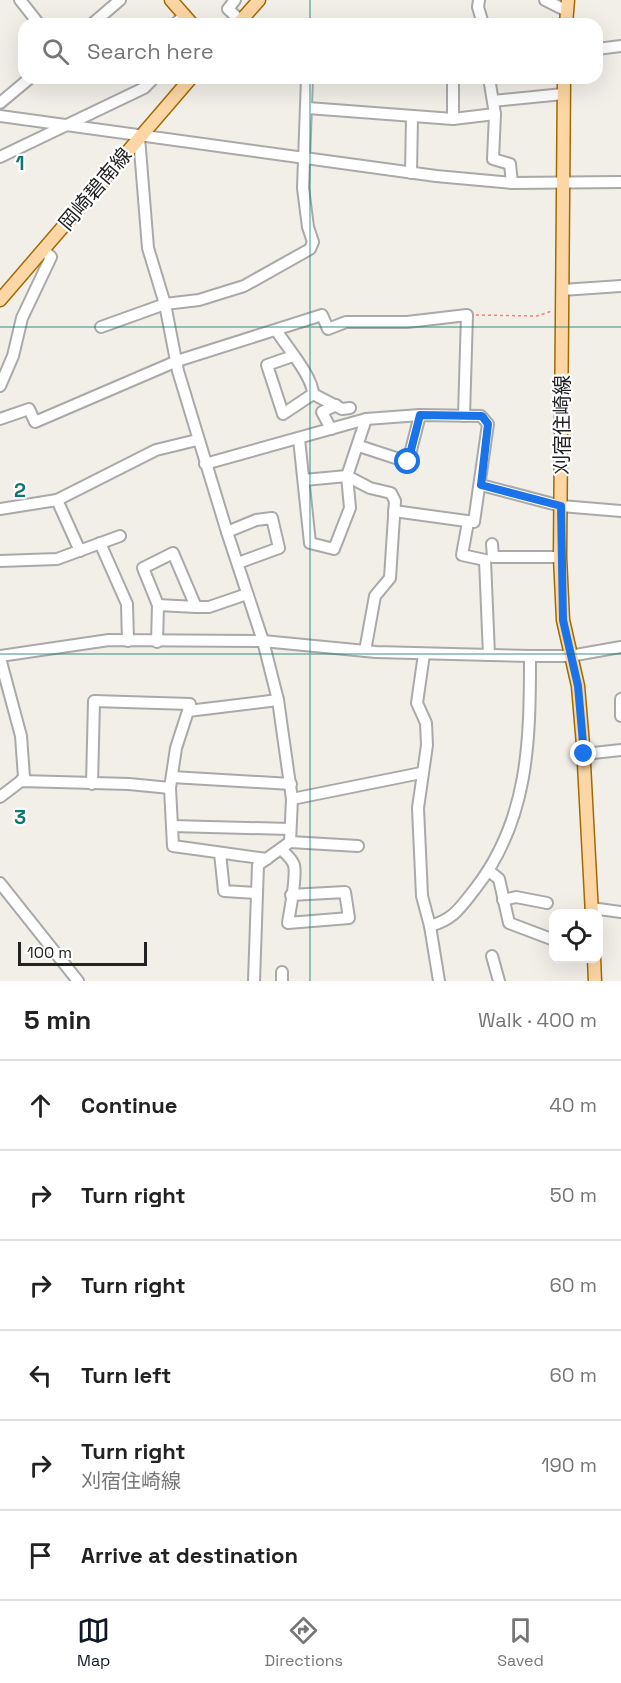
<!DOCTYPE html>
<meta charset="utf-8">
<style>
:root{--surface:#fff;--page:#f2f2f2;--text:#222;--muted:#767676;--line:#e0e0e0;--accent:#111827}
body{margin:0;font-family:"Space Grotesk","Noto Sans JP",sans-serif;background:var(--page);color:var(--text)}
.controls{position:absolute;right:18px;bottom:18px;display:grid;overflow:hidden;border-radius:12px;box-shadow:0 6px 24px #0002}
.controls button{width:54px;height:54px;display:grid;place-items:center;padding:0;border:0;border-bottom:2px solid var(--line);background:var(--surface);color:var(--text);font:30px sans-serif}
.scale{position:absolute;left:18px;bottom:15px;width:129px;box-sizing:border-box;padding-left:6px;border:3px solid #222;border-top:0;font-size:16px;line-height:21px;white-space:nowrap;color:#222;-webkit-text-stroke:4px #fff;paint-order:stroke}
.stop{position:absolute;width:18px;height:18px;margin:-14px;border:4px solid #1a73e8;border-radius:50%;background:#fff}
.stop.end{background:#1a73e8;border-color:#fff;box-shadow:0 2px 6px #0008}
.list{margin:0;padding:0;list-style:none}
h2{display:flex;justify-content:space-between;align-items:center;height:78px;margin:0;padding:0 24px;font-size:26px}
h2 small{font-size:20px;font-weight:400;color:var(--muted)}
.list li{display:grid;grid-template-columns:39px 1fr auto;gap:18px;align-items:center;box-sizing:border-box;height:90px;padding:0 24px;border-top:2px solid var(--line)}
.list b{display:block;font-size:22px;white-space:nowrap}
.list p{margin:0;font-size:20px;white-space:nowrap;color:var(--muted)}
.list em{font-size:20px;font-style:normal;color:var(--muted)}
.icon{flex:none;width:33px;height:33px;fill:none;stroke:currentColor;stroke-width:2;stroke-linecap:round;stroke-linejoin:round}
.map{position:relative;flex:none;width:621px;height:981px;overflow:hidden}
.search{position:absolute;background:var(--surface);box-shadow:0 6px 24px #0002;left:18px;right:18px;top:18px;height:66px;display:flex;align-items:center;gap:15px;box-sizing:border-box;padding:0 21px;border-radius:18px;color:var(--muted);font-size:22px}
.sheet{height:618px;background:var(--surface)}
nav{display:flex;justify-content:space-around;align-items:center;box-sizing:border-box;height:84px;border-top:2px solid var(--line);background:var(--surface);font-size:16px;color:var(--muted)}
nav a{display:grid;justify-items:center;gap:3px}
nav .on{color:var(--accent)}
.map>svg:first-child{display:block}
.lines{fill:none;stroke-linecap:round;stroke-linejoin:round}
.minor-casing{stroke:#a9a9a9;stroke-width:14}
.major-casing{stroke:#a06b00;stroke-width:15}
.path{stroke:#fa8072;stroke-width:1.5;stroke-dasharray:3 3;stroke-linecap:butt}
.minor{stroke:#fff;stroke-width:10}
.major{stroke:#fcd6a4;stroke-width:12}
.route{stroke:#1a73e8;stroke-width:8}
.grid{fill:none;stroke:#0f766e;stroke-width:1.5;stroke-opacity:0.55}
.labels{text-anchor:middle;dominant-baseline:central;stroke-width:4.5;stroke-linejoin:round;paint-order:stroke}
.street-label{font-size:20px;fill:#222;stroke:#fff}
.grid-label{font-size:20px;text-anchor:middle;font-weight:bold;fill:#0f766e;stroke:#fff;stroke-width:4.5;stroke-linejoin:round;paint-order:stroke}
</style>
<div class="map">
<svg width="621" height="981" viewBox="0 0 621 981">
<rect width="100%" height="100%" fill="#f2efe9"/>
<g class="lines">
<defs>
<g id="minor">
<polyline points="20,0 39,24"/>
<polyline points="235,0 228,9 241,21"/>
<polyline points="479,0 478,7 483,24"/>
<polyline points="545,0 567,11"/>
<polyline points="92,24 120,0"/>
<polyline points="175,24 185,15"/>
<polyline points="597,49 621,46"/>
<polyline points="493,101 563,94"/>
<polyline points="0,103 30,78"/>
<polyline points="308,108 453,119 495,114 489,78"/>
<polyline points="495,114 493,159 510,164 512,183"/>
<polyline points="0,116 436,176 512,183 621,182"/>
<polyline points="453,119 453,78"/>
<polyline points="139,137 148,248 165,304 178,371 227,532 263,641 278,700 292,799 290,842 258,865 254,981"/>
<polyline points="0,157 144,88 154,78"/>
<polyline points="411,173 412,117"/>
<polyline points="562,290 621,286"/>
<polyline points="101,327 165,304 199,300 244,286 310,249 313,242 308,227 303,188 307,78"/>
<path d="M276,330C286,346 313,377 313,394L283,414L267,365L293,356"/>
<polyline points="0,386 13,356 22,318 51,257 44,250"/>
<polyline points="313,394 342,409 350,408"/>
<polyline points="0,419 29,409 35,422 177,361 322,315 328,329 346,322 407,322 467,315 464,416"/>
<polyline points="331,429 322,412 336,405"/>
<polyline points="299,439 310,543 334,549 350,508 347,476 304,480"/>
<polyline points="359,446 408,462 420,415"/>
<polyline points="205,464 366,419 420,415 481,416 488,424 474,522 394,511"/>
<polyline points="481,485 561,506 621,511"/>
<polyline points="57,500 80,551"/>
<polyline points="0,509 57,500 156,450 197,440"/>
<polyline points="468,522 462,555 485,560 489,655"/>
<polyline points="227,532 256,520 272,518 279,548 238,563"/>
<polyline points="100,543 127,604 128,641"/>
<polyline points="492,544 493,557 560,557"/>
<polyline points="0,561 57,559 120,536"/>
<polyline points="158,605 196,607"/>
<polyline points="157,642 158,605 143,568 173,553 196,607 209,607 247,594"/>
<polyline points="365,651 375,596 390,578 395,501 391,493 370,488 347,476 366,419"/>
<polyline points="424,654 417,703 426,723 427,745 418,808 422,896 430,926 439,981"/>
<polyline points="0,656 109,640 263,641 376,652 530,656 570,656 621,647"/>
<polyline points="0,658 21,736 24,777 21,781"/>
<polyline points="621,699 621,716"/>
<polyline points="584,754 621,750"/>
<polyline points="172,777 291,784"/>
<polyline points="92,784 94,701 190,704"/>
<polyline points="170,788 173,846 267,859"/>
<polyline points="0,797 21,781 129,784 170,788 176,748 188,711 278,700"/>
<polyline points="292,799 421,773"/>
<polyline points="172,826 290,829"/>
<polyline points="290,842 358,846"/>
<path d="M282,850C286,854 292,859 294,865C297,878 290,909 288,923L349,918L345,892L291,895"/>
<polyline points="220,853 224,891 256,893"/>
<polyline points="489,871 499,879 509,923 554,940"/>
<polyline points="0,883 78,981"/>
<polyline points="503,900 516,897 547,903"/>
<polyline points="591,908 621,912"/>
<path d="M430,926C454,919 460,908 475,889C529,820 530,741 530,656"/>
<polyline points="492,956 499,981"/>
<polyline points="282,981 282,972"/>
</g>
<g id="major">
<polyline points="171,0 192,24"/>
<polyline points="238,24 259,0"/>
<polyline points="566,24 568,0"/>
<polyline points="564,78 560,557 563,620 578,686 583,745 592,914"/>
<polyline points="0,300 191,78"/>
<polyline points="594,958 595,981"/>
</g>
</defs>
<use href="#minor" class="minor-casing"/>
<use href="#major" class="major-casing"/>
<polyline class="path" points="476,315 537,316 552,311"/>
<use href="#minor" class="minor"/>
<use href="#major" class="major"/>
</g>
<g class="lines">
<polyline class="route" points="408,462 420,415 482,416 488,424 481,485 561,506 563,620 578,686 584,754"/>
</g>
<path class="grid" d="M310,0V24M310,78V981M0,327H621M0,654H621"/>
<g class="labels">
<g class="street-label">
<text transform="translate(95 189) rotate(-50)">岡崎碧南線</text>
<text transform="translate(562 425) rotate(-90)">刈宿住崎線</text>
</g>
</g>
<g class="grid-label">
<text x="20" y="170">1</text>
<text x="20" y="497">2</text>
<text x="20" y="824">3</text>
</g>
</svg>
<div class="controls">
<button><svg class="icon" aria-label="locate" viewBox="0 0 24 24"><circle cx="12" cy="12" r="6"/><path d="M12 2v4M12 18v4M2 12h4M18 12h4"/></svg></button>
</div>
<div class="scale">100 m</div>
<div class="stop" style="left:408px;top:462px"></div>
<div class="stop end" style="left:584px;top:754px"></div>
<div class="search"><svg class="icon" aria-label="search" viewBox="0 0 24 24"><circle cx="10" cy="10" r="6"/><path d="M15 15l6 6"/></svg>Search here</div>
</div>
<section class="sheet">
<h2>5 min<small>Walk · 400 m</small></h2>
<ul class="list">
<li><svg class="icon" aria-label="ahead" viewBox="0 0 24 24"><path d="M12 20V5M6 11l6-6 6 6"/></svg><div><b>Continue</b></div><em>40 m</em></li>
<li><svg class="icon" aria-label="right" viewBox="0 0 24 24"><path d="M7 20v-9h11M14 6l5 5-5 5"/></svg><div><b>Turn right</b></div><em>50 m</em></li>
<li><svg class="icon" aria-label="right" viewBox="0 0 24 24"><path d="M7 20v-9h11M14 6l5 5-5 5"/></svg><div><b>Turn right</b></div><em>60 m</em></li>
<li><svg class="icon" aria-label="left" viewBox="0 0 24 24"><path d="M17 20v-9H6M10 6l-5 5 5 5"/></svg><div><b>Turn left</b></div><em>60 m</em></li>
<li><svg class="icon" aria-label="right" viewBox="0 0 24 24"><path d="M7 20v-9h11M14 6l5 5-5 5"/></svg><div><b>Turn right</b><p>刈宿住崎線</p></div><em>190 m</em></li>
<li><svg class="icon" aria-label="arrive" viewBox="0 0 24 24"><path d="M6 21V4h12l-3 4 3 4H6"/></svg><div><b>Arrive at destination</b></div></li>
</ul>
</section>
<nav>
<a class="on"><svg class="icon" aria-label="map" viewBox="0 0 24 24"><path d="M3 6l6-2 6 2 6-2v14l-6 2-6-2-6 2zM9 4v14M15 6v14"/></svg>Map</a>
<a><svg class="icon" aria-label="directions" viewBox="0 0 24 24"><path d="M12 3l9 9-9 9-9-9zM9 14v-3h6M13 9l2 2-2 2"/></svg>Directions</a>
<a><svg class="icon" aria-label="saved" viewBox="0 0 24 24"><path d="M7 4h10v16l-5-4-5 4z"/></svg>Saved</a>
</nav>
